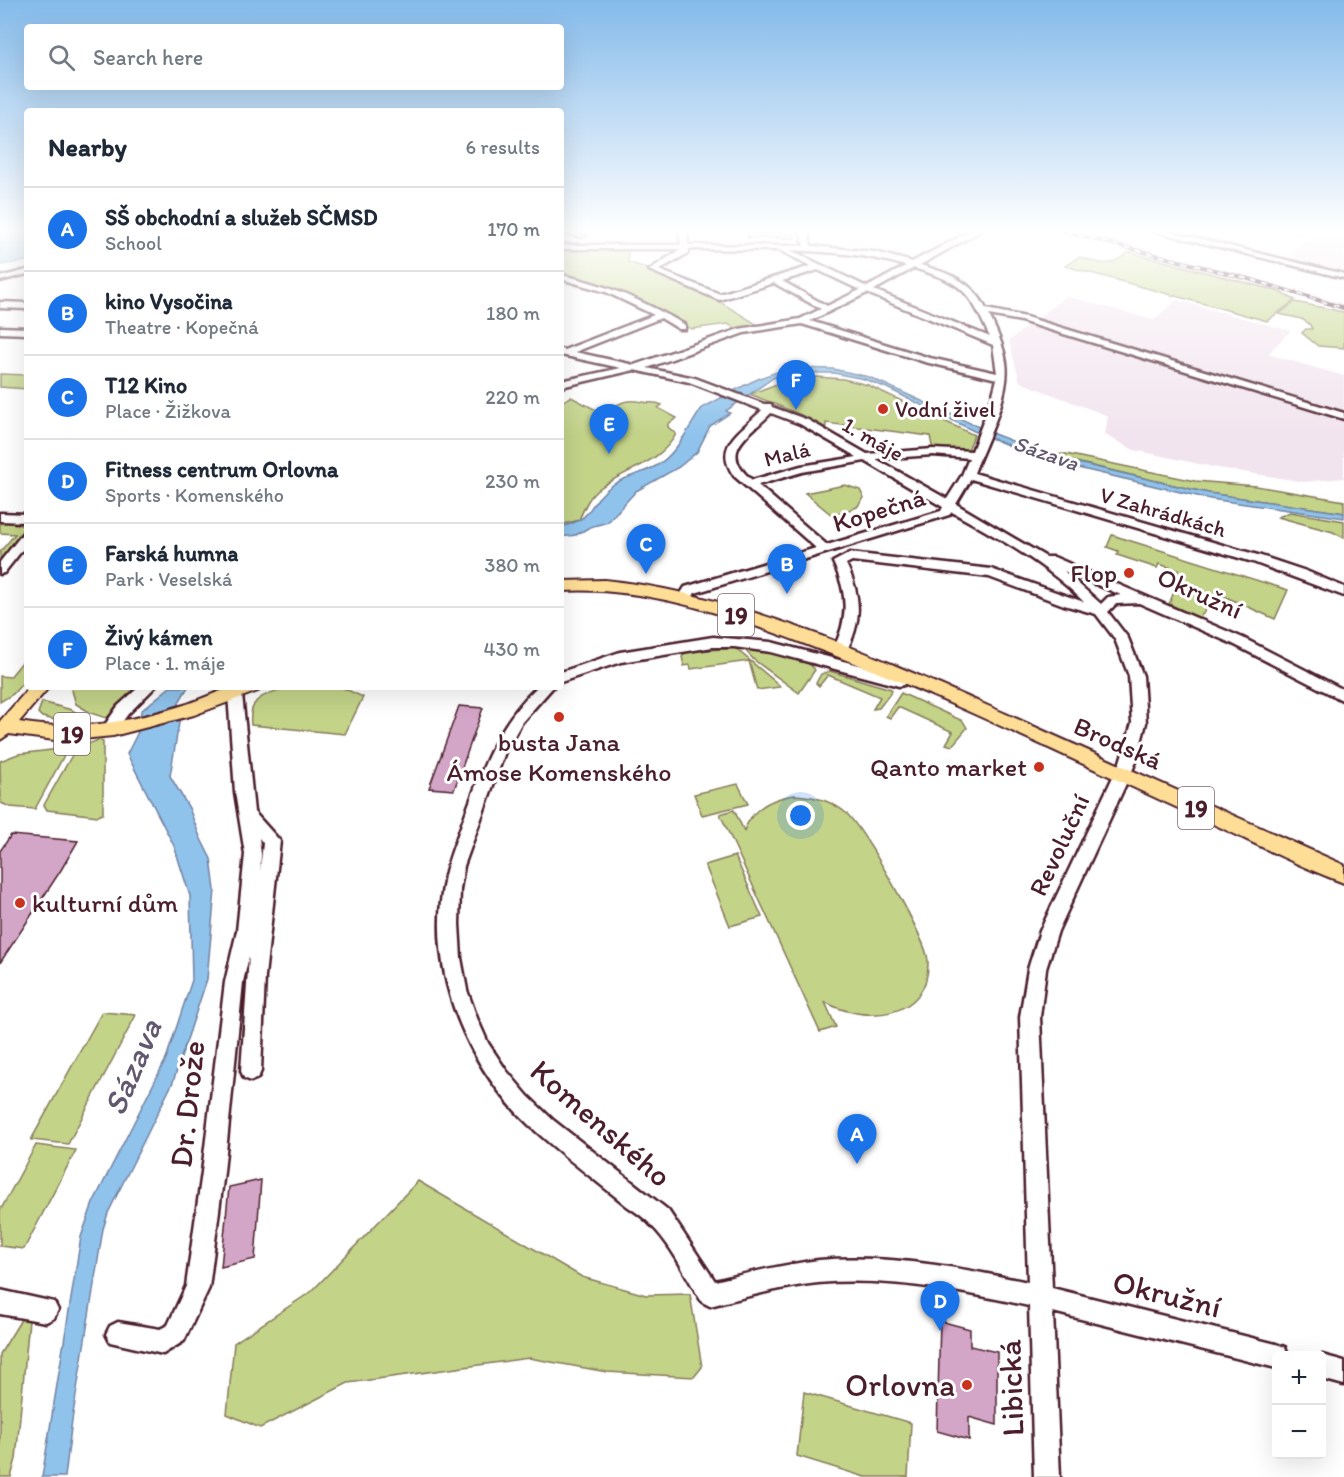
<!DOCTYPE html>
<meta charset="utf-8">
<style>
:root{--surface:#fff;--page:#f2f2f3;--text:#1f2937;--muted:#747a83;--line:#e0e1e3;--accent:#1a73e8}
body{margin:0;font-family:Itim,sans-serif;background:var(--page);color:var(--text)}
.controls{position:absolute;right:18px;bottom:18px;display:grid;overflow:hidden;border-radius:6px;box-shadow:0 6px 24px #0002}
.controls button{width:54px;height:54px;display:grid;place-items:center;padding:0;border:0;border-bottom:2px solid var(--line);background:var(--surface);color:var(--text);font:30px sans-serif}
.you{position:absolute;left:801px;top:816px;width:21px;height:21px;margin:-15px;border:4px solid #fff;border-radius:50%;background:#1a73e8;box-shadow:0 0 0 9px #1a73e833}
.badge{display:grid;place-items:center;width:39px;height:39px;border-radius:50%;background:var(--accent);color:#fff;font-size:20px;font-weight:700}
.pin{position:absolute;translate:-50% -50px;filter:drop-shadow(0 2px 3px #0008)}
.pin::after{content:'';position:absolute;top:32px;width:21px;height:18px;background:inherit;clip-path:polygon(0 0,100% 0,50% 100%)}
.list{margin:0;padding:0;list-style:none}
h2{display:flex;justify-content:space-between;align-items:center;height:78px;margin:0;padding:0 24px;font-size:26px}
h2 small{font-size:20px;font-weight:400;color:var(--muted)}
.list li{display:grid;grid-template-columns:39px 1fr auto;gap:18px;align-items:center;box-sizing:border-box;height:84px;padding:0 24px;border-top:2px solid var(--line)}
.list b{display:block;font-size:22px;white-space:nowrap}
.list p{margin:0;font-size:20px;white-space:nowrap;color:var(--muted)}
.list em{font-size:20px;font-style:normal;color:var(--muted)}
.icon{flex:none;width:33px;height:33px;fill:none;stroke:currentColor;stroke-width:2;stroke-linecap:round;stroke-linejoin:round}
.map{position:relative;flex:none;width:1344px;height:1477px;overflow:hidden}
.search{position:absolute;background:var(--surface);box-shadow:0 6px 24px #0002;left:24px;top:24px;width:540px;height:66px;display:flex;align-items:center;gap:15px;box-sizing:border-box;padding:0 21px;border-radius:6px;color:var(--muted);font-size:22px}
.panel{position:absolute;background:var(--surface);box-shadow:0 6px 24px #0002;left:24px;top:108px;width:540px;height:582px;border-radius:6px}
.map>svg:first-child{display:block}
.built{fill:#f2e4ee}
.green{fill:#c3d388;stroke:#86795a;stroke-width:1.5}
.water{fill:#8fc3ec;stroke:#73819f;stroke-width:1.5}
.building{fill:#d3a5c6;stroke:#4a1f2b;stroke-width:1.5}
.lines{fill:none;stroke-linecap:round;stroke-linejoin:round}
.minor-casing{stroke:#4a1f2b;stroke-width:5}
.major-casing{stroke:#4a1f2b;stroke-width:4}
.minor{fill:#fff;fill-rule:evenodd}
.major{fill:#fedd96;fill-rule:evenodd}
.rail-casing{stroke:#4a1f2b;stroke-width:4}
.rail{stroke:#fff;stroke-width:2;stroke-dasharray:6;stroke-linecap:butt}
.poi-dot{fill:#c8321e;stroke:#fff;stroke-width:2}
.labels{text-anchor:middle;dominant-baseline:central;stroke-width:6;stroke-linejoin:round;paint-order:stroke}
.far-poi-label{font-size:22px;fill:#4a1f2b;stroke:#fff;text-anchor:start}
.far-street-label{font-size:22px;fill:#4a1f2b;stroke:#fff}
.far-water-label{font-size:22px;font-style:italic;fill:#62586f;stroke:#fff}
.shield{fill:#fff;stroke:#80626b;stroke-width:1.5}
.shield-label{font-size:24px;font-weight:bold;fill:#4a1f2b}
.street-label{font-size:26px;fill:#4a1f2b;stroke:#fff}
.poi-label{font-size:26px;fill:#4a1f2b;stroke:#fff;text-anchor:end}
.near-street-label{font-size:32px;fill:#4a1f2b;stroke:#fff}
.near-poi-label{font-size:32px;fill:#4a1f2b;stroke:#fff;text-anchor:end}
.near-water-label{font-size:33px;font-style:italic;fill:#62586f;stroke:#fff}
</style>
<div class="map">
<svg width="1344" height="1477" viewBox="0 0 1344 1477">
<rect width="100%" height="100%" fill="#fff"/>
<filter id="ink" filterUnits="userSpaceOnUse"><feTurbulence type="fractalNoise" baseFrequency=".0167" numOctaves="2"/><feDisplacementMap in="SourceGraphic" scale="12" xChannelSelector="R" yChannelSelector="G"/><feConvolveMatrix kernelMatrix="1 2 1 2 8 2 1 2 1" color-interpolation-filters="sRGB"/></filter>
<g filter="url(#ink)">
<g class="built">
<polygon points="1050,229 1068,229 1252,277 1344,304 1344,310 1247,281"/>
<polygon points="1276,229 1344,229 1344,272 1287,258 1308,237"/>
<polygon points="1066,296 1153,320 1177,300 1290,331 1268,354 1344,376 1344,478 1304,482 1213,467 1134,450 1105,435 1108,416 1020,382 1009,341"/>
</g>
<g class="green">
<path d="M561,249H628V262C677,277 716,298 759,326L738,330L728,324L691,329L652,306L630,296L577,278L561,276Z"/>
<path d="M1129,252L1277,291L1295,300L1267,321L1065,266L1079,257C1103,264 1108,269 1129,252Z"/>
<path d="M1295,302L1344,312V348L1318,346L1302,333L1306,329H1312C1308,317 1291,317 1279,314Z"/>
<polygon points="0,374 27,375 27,389 0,387"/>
<polygon points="817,377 843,379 868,385 974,435 967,452 933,451 930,436 826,423 826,428 799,414 750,394 793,378"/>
<path d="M571,397L602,413C620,404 623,398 643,402C650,404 654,401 662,405L658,408L677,418L668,424V427L676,434C661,463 624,470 600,488C589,496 584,508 579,520L561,525V402Z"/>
<polygon points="1066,454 1195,481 1256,486 1344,501 1344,513 1208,493 1046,455"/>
<polygon points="845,485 860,490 864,498 857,507 833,516 805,493"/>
<polygon points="1290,512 1344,521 1344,538 1333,532 1278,517"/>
<polygon points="0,520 15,521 15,524 26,526 18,536 22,537 0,564 0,552 15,534 0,533"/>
<polygon points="1112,535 1288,590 1275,619 1219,594 1199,618 1169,604 1180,577 1177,574 1178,570 1159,564 1157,568 1117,555 1118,551 1107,547"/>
<polygon points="735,648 779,685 780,687 757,690 749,661 691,669 690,665 684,666 682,657 685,652"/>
<path d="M744,649C760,651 808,656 815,670L799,693L754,660Z"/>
<polygon points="27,656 27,678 13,694 0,702 0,676 10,677"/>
<polygon points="830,671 891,689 892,691 879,708 873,709 880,697 828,675 819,686 816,683 821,674"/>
<polygon points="71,687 144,687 106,718 91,713 76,704"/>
<path d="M286,687H341L363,697L345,734L251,725C248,695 266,696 286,687Z"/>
<polygon points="901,693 963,721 967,728 952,746 946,744 953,732 898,707 890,718 886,716"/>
<polygon points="42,702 72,710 85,718 82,726 42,717 38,713"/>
<polygon points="99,740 103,742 103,814 98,816 47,810 44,805 76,748"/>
<polygon points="68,748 35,809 10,807 1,803 0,761 18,754"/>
<polygon points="738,784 748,804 702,815 694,794"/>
<path d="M795,795C814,796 832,801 846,813C863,827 927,940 928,961C930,1020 864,1024 825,1002L836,1027L820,1032L720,814L734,810L744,831C752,808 772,798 795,795Z"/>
<polygon points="735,856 762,917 730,926 705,865"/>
<polygon points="102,1012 136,1015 68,1144 31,1140"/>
<polygon points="36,1145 76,1150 24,1249 0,1246 0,1211"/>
<polygon points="418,1181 582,1277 646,1295 690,1294 702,1367 694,1377 607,1372 529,1358 348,1383 260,1428 227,1414 234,1343 312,1291"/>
<polygon points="22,1318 29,1320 16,1459 11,1477 0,1477 0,1354"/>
<polygon points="804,1392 911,1423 908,1477 865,1477 797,1456"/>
</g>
<g class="water">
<polygon points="0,229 27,229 27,261 0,265"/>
<path d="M795,368L833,369L869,377L994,434L1056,458L1208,493L1344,513V518L1210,499L1044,460L976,432L887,388L864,379L834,373H789L773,378L726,411L730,413L710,426L697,452L679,467L636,491L608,522L590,527L576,535L561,537V527C595,517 584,510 606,490C620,477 640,475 656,466C676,455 689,427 702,408C732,393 760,373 795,368Z"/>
<polygon points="170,687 188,687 179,702 179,723 170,776 189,808 200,837 211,859 215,890 207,979 173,1082 108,1213 103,1229 72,1420 65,1477 42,1477 81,1237 93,1203 166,1059 192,980 190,896 174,846 127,754 138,732 141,711"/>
</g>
<g class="building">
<polygon points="746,229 792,229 795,238 748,238"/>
<polygon points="459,706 483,708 454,790 429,788"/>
<polygon points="11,835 78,841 61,870 0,963 0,851"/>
<polygon points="261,1180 255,1259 221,1267 229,1187"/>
<polygon points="940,1321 970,1329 970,1346 997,1352 997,1425 969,1417 969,1440 937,1431"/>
</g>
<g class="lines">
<defs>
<g id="minor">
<polygon points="561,229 587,235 583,237 561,232"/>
<path d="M679,229H687L688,245L804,246L800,229H808L811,246L875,252L912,262L975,229H984L920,265C948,273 973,281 986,309L1026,317L1344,413V419L1021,321L989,315C996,330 1004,346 1006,363C1011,394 985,444 974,473L1261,556L1306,571L1344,587V596L1253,562L971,479L956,504L1046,557H1054L1243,638L1344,690V701L1233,644L1139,603L1116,604L1108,612L1128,638L1143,676L1146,723L1136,762L1058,931L1046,969L1040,1017L1052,1288L1276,1344L1285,1347L1288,1356H1276V1368L1053,1312L1060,1477H1034L1029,1306C960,1291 889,1277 818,1283C782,1287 746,1297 710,1306L702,1302C686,1277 673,1247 652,1226C645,1218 636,1212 627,1206C598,1182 567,1159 539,1134C469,1073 426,975 444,881C447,863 454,846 460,829C479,777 495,726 537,687H553L522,722L505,752L464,866L460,889L459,924L461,958L467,990L477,1018L488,1043L506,1070L528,1096L553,1120L668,1210L715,1281C749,1273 784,1264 819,1260C889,1254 960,1268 1028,1282L1020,1017L1028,969L1040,931L1120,762L1132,723L1129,676L1115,639L1096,614L1064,605L989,577L852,561L846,564C861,595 863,622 845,653H835L833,650C849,618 848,594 833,562L850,553L991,569L1084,602C1046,563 998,538 952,512L949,515L695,593L689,601H679L678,598L685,587L816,548L734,476C712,445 742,431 762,410L689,382L634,370L561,387V381L621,368L561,355V349L564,350L654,315L606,292L561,279V275C606,284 646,302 685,325V329H679L661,318L575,352L634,365L739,329L800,319L821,309L774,283L719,300L649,270L681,249H561V245H681ZM689,249L779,250L811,266L720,294L659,270L688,253ZM790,250C830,252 867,254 906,266L867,287ZM914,268C963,283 969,290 990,337L874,290ZM818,270L860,290L827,306L782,281ZM867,293L993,345L997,373L930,358L810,321ZM802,324L925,362L997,379L992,398L972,451L933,449L867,454L808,420L772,407L771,404H764L695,378L647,368L744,333ZM771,413L800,424L857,457L801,466L752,480C717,451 749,436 771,413ZM933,455L969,458L962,475L947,499L876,459ZM865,461L943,507L941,511L827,545L758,485L802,472ZM1064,571L1121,595L1108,597L1101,604Z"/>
<polygon points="1146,229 1159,229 1344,274 1344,278"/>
<polygon points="27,270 27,274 0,281 0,277"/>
<polygon points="0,302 27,303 27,309 0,308"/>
<polygon points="0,327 27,328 27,334 0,333"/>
<polygon points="0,513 27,514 27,522 0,521"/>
<polygon points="27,532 27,544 4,573 0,574 0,562 23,533"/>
<polygon points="713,637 771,642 896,675 904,671 911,676 904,685 899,686 771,652 734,647 713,647 621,662 561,682 561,672 620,652"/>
<polygon points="139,687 155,687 128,714 114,733 104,733 102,729 118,706"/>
<path d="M235,689L242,694L254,812L280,841L265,976L261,1071L258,1078L251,1081L244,1078L241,1071L249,956L243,982L224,1172L209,1288L184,1341L163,1354L110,1342L106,1334L110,1326L118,1322L160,1329L168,1325L186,1286L202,1172L225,982L237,931L245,854L235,792L228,694ZM259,838L263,843L260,871L261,854Z"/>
<polygon points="0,1290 54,1302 58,1310 54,1318 46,1322 0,1314"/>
<polygon points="1322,1355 1344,1361 1344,1385 1322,1379"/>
</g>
<g id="major">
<path d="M605,580C738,593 882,659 1004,713C1117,764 1231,814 1344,865V883C1295,865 1247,839 1200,818C1068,758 938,693 802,643C725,614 645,586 561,591V581Z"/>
<path d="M30,687H49L19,722C76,732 130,722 184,705C201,700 220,689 237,687C245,686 253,687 261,687L258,691L194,715L113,736L62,741L9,734L0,740V721Z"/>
</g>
</defs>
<use href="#minor" class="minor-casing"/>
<use href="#major" class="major-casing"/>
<use href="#minor" class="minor"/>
<use href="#major" class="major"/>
<defs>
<polyline id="rail" points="1055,229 1249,279 1344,308"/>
</defs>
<use href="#rail" class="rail-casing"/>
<use href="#rail" class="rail"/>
</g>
</g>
<linearGradient id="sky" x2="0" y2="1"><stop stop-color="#84baea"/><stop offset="0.53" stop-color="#fff"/><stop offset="1" stop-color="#fff" stop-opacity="0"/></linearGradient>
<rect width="1344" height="436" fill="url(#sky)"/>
<g class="poi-dot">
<circle cx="883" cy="409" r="6"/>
<circle cx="1129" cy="573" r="6"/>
<circle cx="559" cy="717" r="6"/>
<circle cx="1039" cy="767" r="6"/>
<circle cx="20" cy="903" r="6"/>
<circle cx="967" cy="1385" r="6"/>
</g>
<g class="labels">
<g class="far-poi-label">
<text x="895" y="409">Vodní živel</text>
</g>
<g class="far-street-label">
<text transform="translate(873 439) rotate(30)">1. máje</text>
<text transform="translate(787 454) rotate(-14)">Malá</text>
<text transform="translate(1163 512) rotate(16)">V Zahrádkách</text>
</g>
<g class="far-water-label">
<text transform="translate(1046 453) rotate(19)">Sázava</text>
</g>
<g class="shield">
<rect x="718" y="594" width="36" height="42" rx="4.5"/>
<rect x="54" y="713" width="36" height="42" rx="4.5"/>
<rect x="1178" y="787" width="36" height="42" rx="4.5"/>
</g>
<g class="shield-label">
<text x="736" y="615">19</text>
<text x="72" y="734">19</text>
<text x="1196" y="808">19</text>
</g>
<g class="street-label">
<text transform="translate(879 510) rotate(-17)">Kopečná</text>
<text transform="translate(1200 593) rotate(24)">Okružní</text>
<text transform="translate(1118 743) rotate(24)">Brodská</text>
<text transform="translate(1059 845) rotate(-65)">Revoluční</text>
</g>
<g class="poi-label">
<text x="1117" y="573">Flop</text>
<text x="559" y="742" text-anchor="middle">busta Jana<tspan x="559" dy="30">Ámose Komenského</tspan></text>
<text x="1027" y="767">Qanto market</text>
<text x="32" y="903" text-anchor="start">kulturní dům</text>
</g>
<g class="near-street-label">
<text transform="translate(187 1104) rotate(-84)">Dr. Drože</text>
<text transform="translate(601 1123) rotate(41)">Komenského</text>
<text transform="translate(1167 1294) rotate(14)">Okružní</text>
<text transform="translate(1011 1388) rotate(-92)">Libická</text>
</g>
<g class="near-poi-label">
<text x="955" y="1385">Orlovna</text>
</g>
<g class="near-water-label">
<text transform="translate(132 1067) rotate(-67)">Sázava</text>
</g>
</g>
</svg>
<div class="controls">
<button>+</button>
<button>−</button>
</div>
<div class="you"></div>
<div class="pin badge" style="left:857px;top:1164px">A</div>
<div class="pin badge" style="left:787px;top:594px">B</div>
<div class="pin badge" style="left:646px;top:574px">C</div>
<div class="pin badge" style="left:940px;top:1331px">D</div>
<div class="pin badge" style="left:609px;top:454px">E</div>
<div class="pin badge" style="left:796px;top:410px">F</div>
<div class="search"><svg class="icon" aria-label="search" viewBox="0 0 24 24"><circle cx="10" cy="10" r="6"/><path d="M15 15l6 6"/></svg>Search here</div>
<section class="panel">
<h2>Nearby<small>6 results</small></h2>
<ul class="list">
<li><span class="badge">A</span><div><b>SŠ obchodní a služeb SČMSD</b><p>School</p></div><em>170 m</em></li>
<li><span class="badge">B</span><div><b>kino Vysočina</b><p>Theatre · Kopečná</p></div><em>180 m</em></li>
<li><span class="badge">C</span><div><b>T12 Kino</b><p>Place · Žižkova</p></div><em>220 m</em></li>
<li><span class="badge">D</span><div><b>Fitness centrum Orlovna</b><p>Sports · Komenského</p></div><em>230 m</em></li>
<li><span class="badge">E</span><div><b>Farská humna</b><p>Park · Veselská</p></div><em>380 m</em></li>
<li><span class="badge">F</span><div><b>Živý kámen</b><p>Place · 1. máje</p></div><em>430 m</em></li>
</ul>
</section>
</div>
